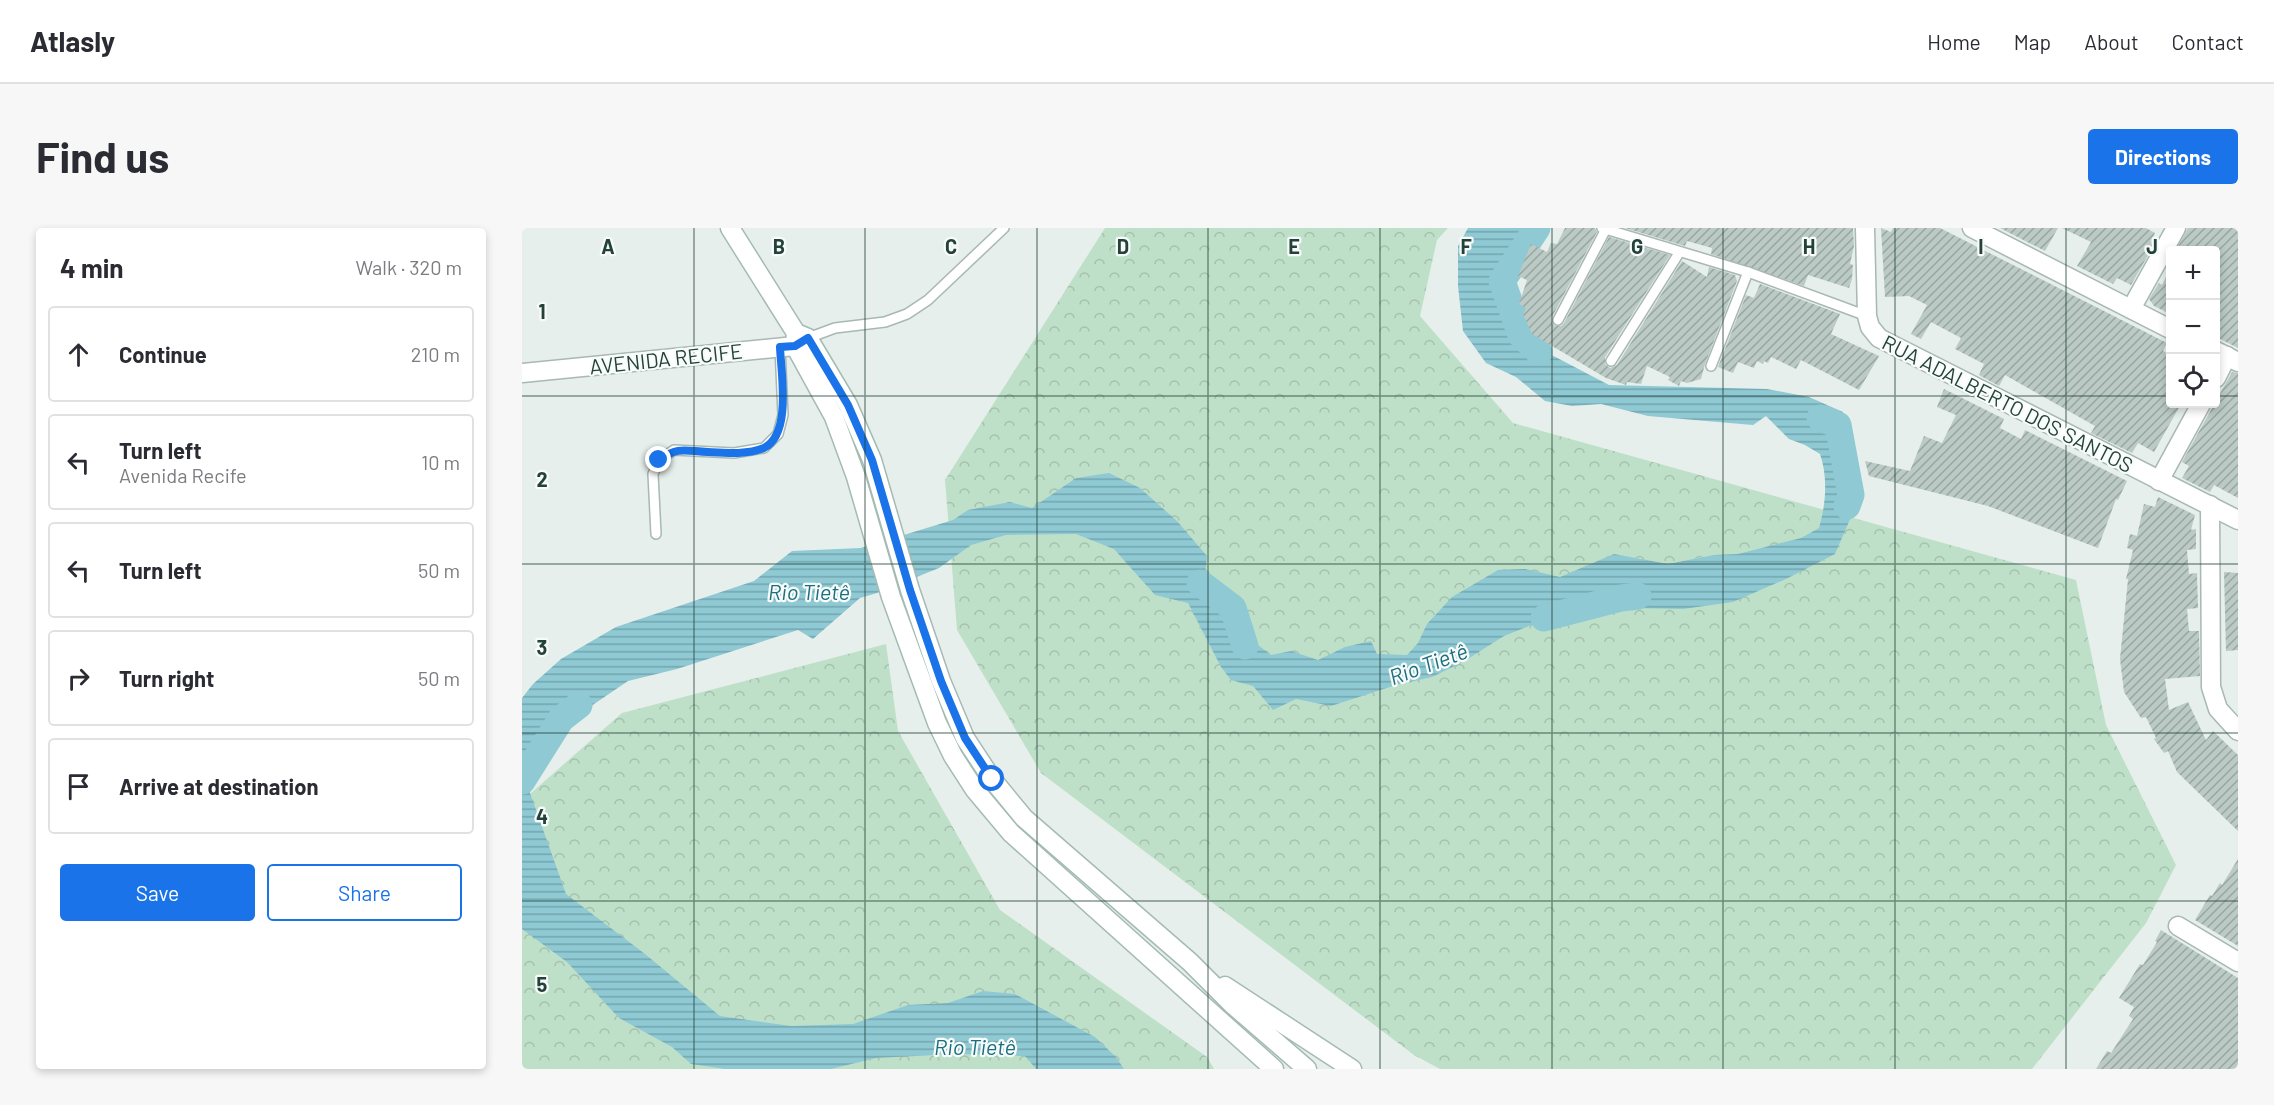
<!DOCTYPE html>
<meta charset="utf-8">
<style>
:root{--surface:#fff;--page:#f7f7f7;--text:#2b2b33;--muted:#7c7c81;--line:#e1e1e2;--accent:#1a73e8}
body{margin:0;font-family:Barlow,sans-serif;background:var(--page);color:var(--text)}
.controls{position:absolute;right:18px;top:18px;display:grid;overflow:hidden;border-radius:6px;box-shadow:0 3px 9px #0003}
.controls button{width:54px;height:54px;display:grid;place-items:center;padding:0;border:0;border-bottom:2px solid var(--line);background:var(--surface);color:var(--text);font:30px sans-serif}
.stop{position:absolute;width:18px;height:18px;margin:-14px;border:4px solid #1a73e8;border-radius:50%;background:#fff}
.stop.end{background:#1a73e8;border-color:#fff;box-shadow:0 2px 6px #0008}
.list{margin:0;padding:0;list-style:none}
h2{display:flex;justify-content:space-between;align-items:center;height:78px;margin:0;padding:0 24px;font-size:26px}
h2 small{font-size:20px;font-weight:400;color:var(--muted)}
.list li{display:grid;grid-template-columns:39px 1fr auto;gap:18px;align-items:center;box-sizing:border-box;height:96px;margin:0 12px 12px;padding:0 12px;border:2px solid var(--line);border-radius:6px}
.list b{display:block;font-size:22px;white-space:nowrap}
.list p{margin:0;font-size:20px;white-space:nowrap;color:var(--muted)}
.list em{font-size:20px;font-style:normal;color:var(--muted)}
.actions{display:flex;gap:12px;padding:18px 24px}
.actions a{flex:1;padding:14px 0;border:2px solid var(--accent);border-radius:6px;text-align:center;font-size:21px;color:var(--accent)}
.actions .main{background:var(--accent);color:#fff}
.icon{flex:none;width:33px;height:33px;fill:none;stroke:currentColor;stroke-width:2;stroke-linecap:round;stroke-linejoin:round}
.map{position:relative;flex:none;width:1716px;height:841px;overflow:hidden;border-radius:6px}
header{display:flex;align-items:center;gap:36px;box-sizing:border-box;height:84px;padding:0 30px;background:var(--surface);border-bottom:2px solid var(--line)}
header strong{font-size:28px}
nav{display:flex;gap:33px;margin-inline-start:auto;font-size:21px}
.intro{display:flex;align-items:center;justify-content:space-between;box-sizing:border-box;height:144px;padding:0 36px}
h1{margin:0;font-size:42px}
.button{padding:15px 27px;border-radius:6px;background:var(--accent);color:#fff;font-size:21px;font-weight:700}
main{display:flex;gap:36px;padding:0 36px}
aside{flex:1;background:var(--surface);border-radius:6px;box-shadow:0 3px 9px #0003}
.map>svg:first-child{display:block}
.forest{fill:url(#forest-crowns)}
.water{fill:url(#water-rules)}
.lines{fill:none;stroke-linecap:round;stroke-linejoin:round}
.river{stroke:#8ec9d4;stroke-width:27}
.building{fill:url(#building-hatch)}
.lane-casing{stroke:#a8b8b2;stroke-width:12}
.street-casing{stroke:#a8b8b2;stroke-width:21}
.secondary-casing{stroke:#a4bbb3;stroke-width:21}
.lane{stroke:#fff;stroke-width:9}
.street{stroke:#fff;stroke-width:18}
.secondary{stroke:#fff;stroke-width:18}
.route{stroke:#1a73e8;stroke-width:8}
.grid{fill:none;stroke:#24423a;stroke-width:1.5;stroke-opacity:0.55}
.labels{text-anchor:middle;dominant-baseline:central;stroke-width:4.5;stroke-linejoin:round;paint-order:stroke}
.street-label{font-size:21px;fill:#24423a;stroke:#f7fbf9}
.water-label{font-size:22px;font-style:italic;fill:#1c6f80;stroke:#f7fbf9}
.grid-label{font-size:20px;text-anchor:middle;font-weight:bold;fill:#24423a;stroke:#f7fbf9;stroke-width:4.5;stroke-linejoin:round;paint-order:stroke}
</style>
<header>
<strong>Atlasly</strong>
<nav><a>Home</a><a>Map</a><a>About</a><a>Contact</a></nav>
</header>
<div class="intro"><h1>Find us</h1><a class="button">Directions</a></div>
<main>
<aside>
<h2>4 min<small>Walk · 320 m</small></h2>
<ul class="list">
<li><svg class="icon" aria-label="ahead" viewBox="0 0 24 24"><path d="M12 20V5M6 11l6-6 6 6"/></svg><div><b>Continue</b></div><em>210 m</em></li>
<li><svg class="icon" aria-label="left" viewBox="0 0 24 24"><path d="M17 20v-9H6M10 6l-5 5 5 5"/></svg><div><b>Turn left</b><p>Avenida Recife</p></div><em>10 m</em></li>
<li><svg class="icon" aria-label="left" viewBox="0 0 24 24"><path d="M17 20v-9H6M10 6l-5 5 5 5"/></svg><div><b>Turn left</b></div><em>50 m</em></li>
<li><svg class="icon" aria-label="right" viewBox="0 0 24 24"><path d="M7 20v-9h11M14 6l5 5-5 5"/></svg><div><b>Turn right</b></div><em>50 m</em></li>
<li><svg class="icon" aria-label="arrive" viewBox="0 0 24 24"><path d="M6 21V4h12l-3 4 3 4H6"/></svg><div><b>Arrive at destination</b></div></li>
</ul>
<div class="actions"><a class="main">Save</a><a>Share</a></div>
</aside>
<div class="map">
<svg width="1716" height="841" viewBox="0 0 1716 841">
<defs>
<pattern id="forest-crowns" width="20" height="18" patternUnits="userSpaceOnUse" patternTransform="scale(1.5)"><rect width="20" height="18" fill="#bfe0c8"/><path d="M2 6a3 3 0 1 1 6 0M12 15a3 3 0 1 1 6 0" fill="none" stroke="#a4c1ad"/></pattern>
<pattern id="water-rules" width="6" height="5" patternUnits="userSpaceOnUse" patternTransform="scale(1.5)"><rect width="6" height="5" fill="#8ec9d4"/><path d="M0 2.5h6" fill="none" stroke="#74a5ad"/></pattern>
<pattern id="building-hatch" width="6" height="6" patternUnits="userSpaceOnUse" patternTransform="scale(1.5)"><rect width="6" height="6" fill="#bbcac4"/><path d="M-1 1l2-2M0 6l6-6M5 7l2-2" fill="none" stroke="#98a6a0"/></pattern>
</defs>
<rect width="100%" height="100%" fill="#e6efeb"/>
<g class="forest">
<polygon points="583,0 926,0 915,12 898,88 991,195 1554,352 1584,497 1654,637 1624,695 1510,841 918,841 892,827 519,545 435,402 423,252"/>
<polygon points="364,416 376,503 478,682 685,829 692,841 0,841 0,573 100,485"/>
</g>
<path class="water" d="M946,0H1012L991,19L978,45L979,71L996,97L1022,123L1087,157L1245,161L1287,169L1321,184L1318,204L1324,241L1335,258L1329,289L1313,326L1264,351L1211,374L1161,381L1108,380L1068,372L1053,385L1022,392L982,408L941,434L910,449L874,457L809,478L774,471L751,482L731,458L709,452L699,439L666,375L633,367L592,321L554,306L484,307L449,317L417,340L355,365L338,370L291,411L276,402L155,441L106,453L28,506L8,565L44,666L123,726L198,788L269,798L331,796L386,777L426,775L461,763L493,766L573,809L594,829L602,841H514L503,828L433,826L354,830L309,841H203L169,836L150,819L97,790L45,734L0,701V470L11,456L39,431L94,399L232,353L270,323L339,320L431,292L446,282L488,274L510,280L554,250L587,245L618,260L655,293L685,328L682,357L699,369L724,394L732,414L749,427L769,423L796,432L823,419L849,413L855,426L885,427L896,415L905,396L930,369L976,342L1003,341L1038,349L1092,326L1146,336L1192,327L1216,326L1279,310L1297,300C1304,276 1306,249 1298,226L1283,217L1267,211L1244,188L1231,197L1126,188L1079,176L1050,178L1023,173L994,149L964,135L941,103L936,58V18Z"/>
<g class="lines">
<g class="river">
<polyline points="1015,0 980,53 999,107 1017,124"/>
<polyline points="1298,190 1316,197 1329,267 1325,278"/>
<polyline points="678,355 711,380 723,418"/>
<polyline points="1022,390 1099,370 1116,368"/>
<polyline points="0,553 39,491 57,477"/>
</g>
</g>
<g class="building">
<polygon points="1043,0 1073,0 1075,4 1030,89 1030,95 1033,98 1039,98 1042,95 1087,9 1148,27 1083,129 1083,136 1088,140 1095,137 1160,33 1185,49 1187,39 1213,47 1215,53 1183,136 1179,151 1165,155 1159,153 1157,158 1146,152 1148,149 1125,138 1119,156 1105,154 1104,157 1084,150 1010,106 1001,86 1004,80 997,76 1005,52 996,48 1009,16 1025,24 1029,15 1035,16"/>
<polygon points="1103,0 1331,0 1332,18 1328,36 1331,37 1330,51 1327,60 1286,47 1282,58 1189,26 1190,20 1165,13 1163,18"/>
<polygon points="1359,0 1369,4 1371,0 1418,0 1645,115 1641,123 1648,127 1648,176 1659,176 1632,224 1616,215 1610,225 1569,205 1573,198 1483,147 1477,158 1457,147 1462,136 1433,121 1439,110 1409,94 1399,111 1389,106 1405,77 1387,68 1363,69"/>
<polygon points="1478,0 1536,0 1523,23"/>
<polygon points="1540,0 1624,0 1633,5 1629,13 1633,15 1609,57 1595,50 1591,56 1555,38 1569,14"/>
<polygon points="1666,0 1716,0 1716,120 1694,109 1694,22 1654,22"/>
<polygon points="1648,41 1648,86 1632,78 1627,71 1637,55 1640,57"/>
<polygon points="1238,56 1318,86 1309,106 1357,128 1337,162 1279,132 1274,141 1249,129 1246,135 1242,133 1241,136 1235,133 1232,140 1216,134 1211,145 1196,139 1224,67 1232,70"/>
<polygon points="1710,144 1716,145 1716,270 1692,257 1688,264 1660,250 1667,238 1660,234"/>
<polygon points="1422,161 1482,191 1478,200 1499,211 1503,202 1605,253 1596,272 1594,271 1576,320 1466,278 1347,248 1343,233 1388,243 1402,208 1420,215 1434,187 1415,179"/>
<polygon points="1636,269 1673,287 1669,302 1674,301 1674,321 1665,322 1667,346 1675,345 1676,380 1665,381 1667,403 1677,403 1678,448 1643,451 1647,482 1666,474 1684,512 1691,503 1716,527 1716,603 1655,544 1646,523 1642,525 1632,511 1634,510 1624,489 1619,490 1602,464 1598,431 1606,351 1604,351 1611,322 1605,320 1608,306 1615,308 1622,276 1633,279"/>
<polygon points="1702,344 1716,345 1716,422 1704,423"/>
<polygon points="1716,631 1716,718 1673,692 1688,667 1690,668 1698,655 1700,657"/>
<polygon points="1639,702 1716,750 1716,841 1574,841 1585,823 1589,825 1611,791 1607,788 1612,779 1597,770 1618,736 1621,737 1635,714 1633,713"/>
</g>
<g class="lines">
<defs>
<g id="lane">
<polyline points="1080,0 1226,44 1345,88"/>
<polyline points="1036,92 1084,1"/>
<polyline points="286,110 313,100 363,94 385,86 406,72 482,0"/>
<polyline points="1089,133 1157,25"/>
<polyline points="1189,138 1226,44"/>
<polyline points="134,306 131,246 137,232 152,222 212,225 242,220 256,206 261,187 258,119"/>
</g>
<g id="street">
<polyline points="1343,0 1345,88 1348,99 1357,110 1716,292"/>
<polyline points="1450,0 1648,101"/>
<polyline points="1609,81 1654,0"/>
<polyline points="1694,123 1716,134"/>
<polyline points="0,145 273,118 285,111"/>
<polyline points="1694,150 1705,128"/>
<polyline points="1637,253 1679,176"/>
<polyline points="1688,277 1689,459 1696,481 1716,503"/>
<polyline points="1656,698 1716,734"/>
</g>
<g id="secondary">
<polyline points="208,0 274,105 273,118 312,189 334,249 369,369 415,495 431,528 453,562 489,605 752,841"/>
<polyline points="274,105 286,110 326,177 350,232 388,362 419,453 443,510 470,551 502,590 668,734 710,776 785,841"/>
<polyline points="703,758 830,841"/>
</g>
</defs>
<use href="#lane" class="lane-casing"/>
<use href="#street" class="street-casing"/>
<use href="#secondary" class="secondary-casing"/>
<use href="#lane" class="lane"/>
<use href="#street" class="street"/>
<use href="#secondary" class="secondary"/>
</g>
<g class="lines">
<path class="route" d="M137,232C157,218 163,223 186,224C203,225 225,227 242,220C270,206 259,145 258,119L273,118L286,110L326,177L350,232L388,362L419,453L443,510L470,551"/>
</g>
<path class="grid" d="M172,0V841M343,0V841M515,0V841M686,0V841M858,0V841M1030,0V841M1201,0V841M1373,0V841M1544,0V841M0,168H1648M1694,168H1716M0,336H1716M0,505H1716M0,673H1716"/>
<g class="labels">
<g class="street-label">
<text transform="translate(144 130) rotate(-6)">AVENIDA RECIFE</text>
<text transform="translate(1486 175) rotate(27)">RUA ADALBERTO DOS SANTOS</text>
</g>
<g class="water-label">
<text x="287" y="363">Rio Tietê</text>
<text transform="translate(906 435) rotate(-20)">Rio Tietê</text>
<text x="453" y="818">Rio Tietê</text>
</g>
</g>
<g class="grid-label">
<text x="86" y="26">A</text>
<text x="257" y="26">B</text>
<text x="429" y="26">C</text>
<text x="601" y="26">D</text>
<text x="772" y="26">E</text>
<text x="944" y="26">F</text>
<text x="1115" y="26">G</text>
<text x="1287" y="26">H</text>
<text x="1459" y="26">I</text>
<text x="1630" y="26">J</text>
<text x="20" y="91">1</text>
<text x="20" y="259">2</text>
<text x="20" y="427">3</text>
<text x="20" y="596">4</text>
<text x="20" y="764">5</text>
</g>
</svg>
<div class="controls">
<button>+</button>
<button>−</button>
<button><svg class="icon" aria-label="locate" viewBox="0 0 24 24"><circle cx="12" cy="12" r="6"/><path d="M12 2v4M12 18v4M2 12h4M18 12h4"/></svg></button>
</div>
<div class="stop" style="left:470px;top:551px"></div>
<div class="stop end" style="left:137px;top:232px"></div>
</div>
</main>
